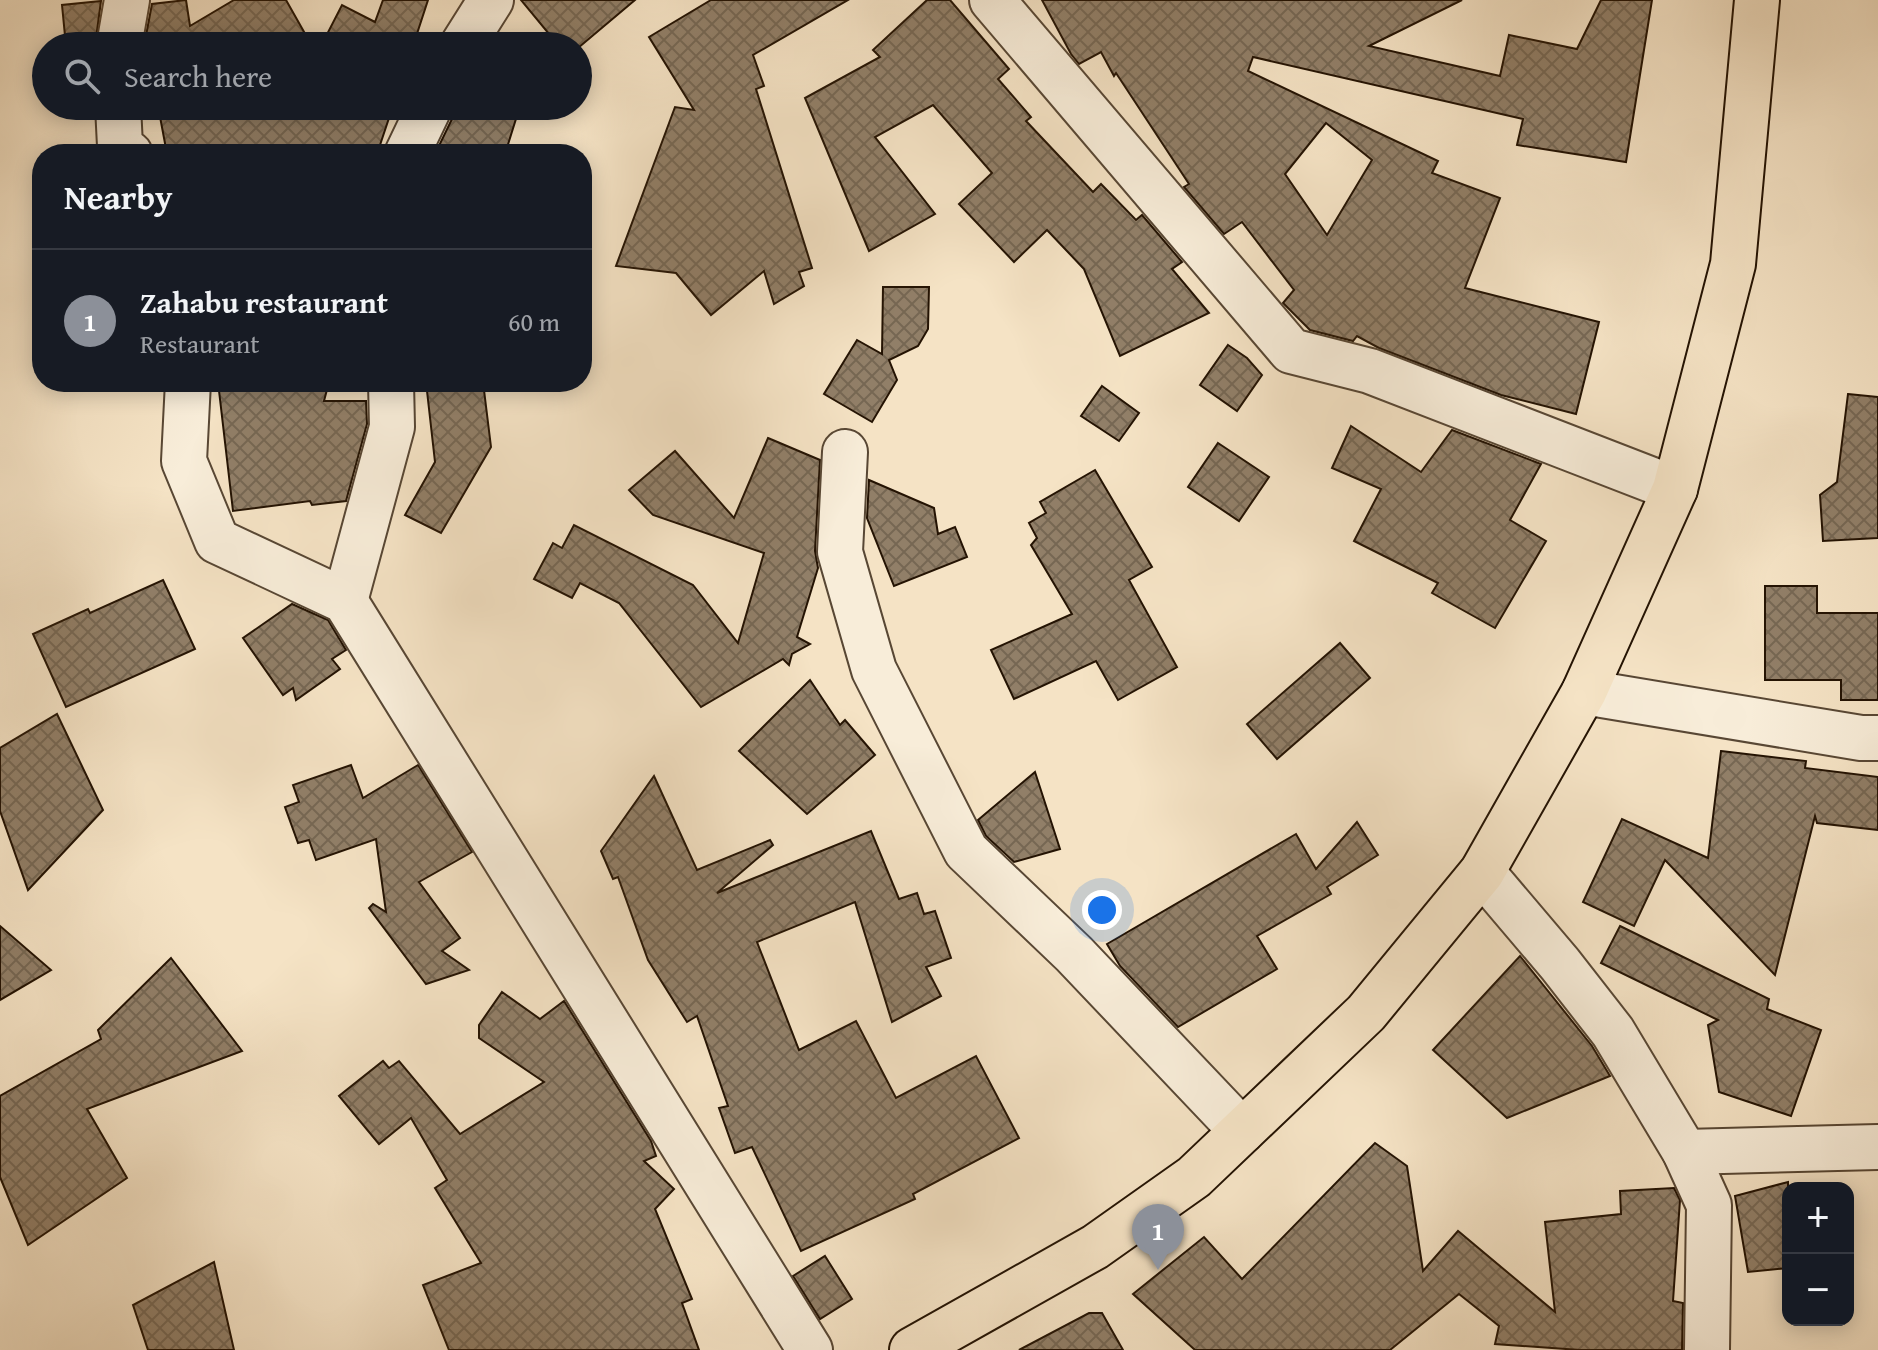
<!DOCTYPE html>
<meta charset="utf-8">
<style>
:root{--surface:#171b24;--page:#20242c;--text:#f1f3f6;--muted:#9ea1a6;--line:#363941;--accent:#8c9099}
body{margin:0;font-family:"Gentium Book Plus",serif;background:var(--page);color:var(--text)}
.controls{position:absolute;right:24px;bottom:24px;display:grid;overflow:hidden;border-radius:16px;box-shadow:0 4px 20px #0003}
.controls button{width:72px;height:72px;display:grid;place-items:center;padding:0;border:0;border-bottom:2px solid var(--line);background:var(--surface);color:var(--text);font:40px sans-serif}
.you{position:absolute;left:1102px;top:910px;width:28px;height:28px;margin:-20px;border:6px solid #fff;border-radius:50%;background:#1a73e8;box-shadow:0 0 0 12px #1a73e833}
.badge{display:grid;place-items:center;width:52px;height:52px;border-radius:50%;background:var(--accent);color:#fff;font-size:26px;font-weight:700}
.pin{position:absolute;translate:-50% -66px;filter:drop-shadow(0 2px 4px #0008)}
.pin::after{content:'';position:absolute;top:42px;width:28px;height:24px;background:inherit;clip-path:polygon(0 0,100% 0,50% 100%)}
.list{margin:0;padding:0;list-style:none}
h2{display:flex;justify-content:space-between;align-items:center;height:104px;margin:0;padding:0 32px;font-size:34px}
h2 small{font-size:26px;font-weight:400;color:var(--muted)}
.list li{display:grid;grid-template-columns:52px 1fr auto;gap:24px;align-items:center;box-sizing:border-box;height:144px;padding:0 32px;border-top:2px solid var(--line)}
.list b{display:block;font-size:30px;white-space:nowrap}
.list p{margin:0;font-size:26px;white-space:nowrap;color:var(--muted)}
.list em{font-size:26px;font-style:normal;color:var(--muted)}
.icon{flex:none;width:44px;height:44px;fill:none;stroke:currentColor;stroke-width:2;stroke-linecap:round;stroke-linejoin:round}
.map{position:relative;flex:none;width:1878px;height:1350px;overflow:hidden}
.search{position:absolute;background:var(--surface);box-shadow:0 4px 20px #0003;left:32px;top:32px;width:560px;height:88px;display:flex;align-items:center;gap:20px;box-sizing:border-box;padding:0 28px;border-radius:44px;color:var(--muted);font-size:30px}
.panel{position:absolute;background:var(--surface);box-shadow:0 4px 20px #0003;left:32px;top:144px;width:560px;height:248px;border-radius:32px}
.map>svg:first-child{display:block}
.building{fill:url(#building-cross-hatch);stroke:#241303;stroke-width:2;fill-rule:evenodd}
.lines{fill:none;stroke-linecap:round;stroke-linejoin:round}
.street-casing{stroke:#584734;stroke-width:48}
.primary-casing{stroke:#241303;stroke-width:48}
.street{stroke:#f8edd9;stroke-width:44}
.primary{stroke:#f5e3c5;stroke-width:44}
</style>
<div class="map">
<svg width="1878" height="1350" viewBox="0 0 1878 1350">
<defs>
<pattern id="building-cross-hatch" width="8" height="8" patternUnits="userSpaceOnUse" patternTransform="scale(2)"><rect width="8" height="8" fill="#917f68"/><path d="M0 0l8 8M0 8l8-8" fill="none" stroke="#766753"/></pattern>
</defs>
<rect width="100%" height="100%" fill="#f5e3c5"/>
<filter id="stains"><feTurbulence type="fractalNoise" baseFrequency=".0025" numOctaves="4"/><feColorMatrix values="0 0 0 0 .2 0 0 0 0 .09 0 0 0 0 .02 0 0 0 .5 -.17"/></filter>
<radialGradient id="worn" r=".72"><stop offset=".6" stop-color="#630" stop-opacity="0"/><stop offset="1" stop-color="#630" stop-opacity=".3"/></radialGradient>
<g class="building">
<polygon points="186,0 190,26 234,0 286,0 312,46 144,46 152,4"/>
<polygon points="383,0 428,0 413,46 321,46 342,5 375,22"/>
<polygon points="521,0 635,0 578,48 559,46"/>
<polygon points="711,0 848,0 753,55 764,86 756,89 812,268 799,272 804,286 774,304 764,271 711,315 676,273 616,266 675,107 694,110 649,37"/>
<polygon points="927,0 950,0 1009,69 998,79 1031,117 1026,121 1093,192 1101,184 1136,220 1142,215 1182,262 1172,269 1209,313 1120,356 1084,269 1047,230 1014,262 959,204 992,173 933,105 875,137 935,214 869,251 805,98 880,57 873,50"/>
<path d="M1042,0H1462L1369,46L1500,76L1509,35L1577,49L1601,0H1652L1626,162L1517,145L1523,119L1253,57L1248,71L1438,161L1432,173L1500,198L1465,288L1599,322L1576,414L1501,395L1379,348L1357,336L1353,341L1310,330L1283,303L1294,290L1242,222L1224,234L1184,187L1189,184L1116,73L1114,76L1101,52L1079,64L1071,54ZM1326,123L1372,160L1327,235L1285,174Z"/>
<polygon points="101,1 95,46 66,46 62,5"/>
<polygon points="158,106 393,106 377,154 167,154"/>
<polygon points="455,106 520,106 505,154 435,154 453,117"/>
<polygon points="883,287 929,287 928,329 918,346 889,360 897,380 872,422 824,394 857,340 882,354"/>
<polygon points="1228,345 1247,358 1262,375 1237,411 1200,385"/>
<polygon points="218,382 329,382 324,401 366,401 367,424 346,501 312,505 310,501 233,511"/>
<polygon points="426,382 483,382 491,447 441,533 405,515 435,462"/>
<polygon points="1102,386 1139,413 1119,441 1081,416"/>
<polygon points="1848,394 1878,397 1878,538 1823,541 1820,495 1837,482"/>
<polygon points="1351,426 1421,472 1452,430 1541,464 1510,520 1546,541 1495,628 1432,593 1438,583 1354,541 1381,489 1332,468"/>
<polygon points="768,438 820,460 815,551 818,568 797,637 810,644 792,654 789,665 783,659 701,707 619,603 580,583 572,598 534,579 553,543 562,548 574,525 693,585 738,643 764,553 653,515 629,490 675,451 734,518"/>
<polygon points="1218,443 1269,477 1239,521 1188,487"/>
<polygon points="1095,470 1152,567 1129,580 1177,667 1118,700 1096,661 1014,699 991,650 1072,614 1031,545 1037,538 1029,523 1046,513 1040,502"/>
<polygon points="869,480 934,508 938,534 955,527 967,557 894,586 867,518"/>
<polygon points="163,580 195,649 66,707 33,634 88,609 90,613"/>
<polygon points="1765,586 1817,586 1817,613 1878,613 1878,700 1841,700 1841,680 1765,680"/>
<polygon points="292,604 328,620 346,650 332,659 340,669 296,700 293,688 283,695 243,638"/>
<polygon points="1340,643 1370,678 1277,759 1247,724"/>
<polygon points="810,680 840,725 845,720 875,755 807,814 739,751"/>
<polygon points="57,714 103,810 28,890 0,811 0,748"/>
<polygon points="1721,751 1806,761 1805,768 1878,777 1878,830 1817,823 1815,816 1775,975 1665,860 1634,926 1583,902 1622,819 1708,858"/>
<polygon points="351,765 363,798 418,765 472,852 419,882 460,938 442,951 469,970 426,984 369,908 373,904 386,912 376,839 316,860 309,840 298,843 285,807 299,802 293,785"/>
<polygon points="1035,772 1060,849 1014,862 986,836 978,820"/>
<polygon points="654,776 697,870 770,840 773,845 717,893 871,831 899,899 917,893 924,914 935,911 951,958 926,967 941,996 892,1022 855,902 757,942 799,1050 856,1021 896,1098 976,1056 1019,1138 913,1194 915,1199 801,1251 752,1147 735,1153 719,1108 728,1106 697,1016 687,1022 648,960 618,877 613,879 601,851"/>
<polygon points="1357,822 1378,855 1327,887 1331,894 1257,936 1277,969 1178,1027 1120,966 1107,944 1296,834 1316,869"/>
<polygon points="0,926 51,970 0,1000"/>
<polygon points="1620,926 1769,999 1767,1009 1821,1030 1791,1116 1719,1092 1708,1025 1718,1020 1601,963"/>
<polygon points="1520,956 1592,1046 1610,1076 1507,1118 1433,1050"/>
<polygon points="171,958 242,1051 87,1109 127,1178 28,1245 0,1177 0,1096 101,1039 98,1030"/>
<polygon points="502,992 540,1019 564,1001 651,1141 656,1156 644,1161 674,1189 655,1209 692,1299 682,1303 699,1350 449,1350 423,1285 481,1263 435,1188 447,1180 411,1118 379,1144 339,1096 383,1061 389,1068 399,1061 460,1134 544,1082 479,1038 479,1025"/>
<polygon points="1375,1143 1407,1166 1423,1271 1458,1231 1555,1312 1545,1222 1621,1214 1620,1191 1674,1188 1680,1200 1673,1301 1683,1303 1682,1350 1580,1350 1495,1344 1499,1326 1459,1294 1390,1350 1195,1350 1133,1294 1204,1237 1242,1279"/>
<polygon points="1788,1182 1788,1268 1748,1272 1735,1196"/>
<polygon points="825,1256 852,1299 820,1319 793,1276"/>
<polygon points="214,1262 234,1350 148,1350 133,1305"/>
<polygon points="1089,1313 1102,1313 1123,1350 1019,1350"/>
</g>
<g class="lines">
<defs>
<g id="street">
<polyline points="992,0 1291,351 1370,371 1675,489"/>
<polyline points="119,46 127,0"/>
<polyline points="462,46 491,0"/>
<polyline points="118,106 120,146 130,154"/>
<polyline points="407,154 430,106"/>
<polyline points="188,382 184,461 217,541 345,601 810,1350"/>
<polyline points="845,452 840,552 874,670 966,851 1074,954 1242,1131"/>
<polyline points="345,601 392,427 391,382"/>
<polyline points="1584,692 1861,738 1878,738"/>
<polyline points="1482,872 1560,964 1613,1032 1685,1152 1709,1205 1707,1350"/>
<polyline points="1685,1152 1878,1147"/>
</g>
<polyline id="primary" points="912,1350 1095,1247 1194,1177 1366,1013 1482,872 1584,692 1675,489 1733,264 1757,0"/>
</defs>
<use href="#street" class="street-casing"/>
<use href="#primary" class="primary-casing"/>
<use href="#street" class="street"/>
<use href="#primary" class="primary"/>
</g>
<rect width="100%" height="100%" filter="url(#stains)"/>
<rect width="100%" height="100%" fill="url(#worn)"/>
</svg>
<div class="controls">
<button>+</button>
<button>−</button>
</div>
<div class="you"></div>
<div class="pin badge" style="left:1158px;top:1270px">1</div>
<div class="search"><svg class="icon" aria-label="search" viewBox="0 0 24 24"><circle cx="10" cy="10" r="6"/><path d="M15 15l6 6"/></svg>Search here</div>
<section class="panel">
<h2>Nearby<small></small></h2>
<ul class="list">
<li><span class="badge">1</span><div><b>Zahabu restaurant</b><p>Restaurant</p></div><em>60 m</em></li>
</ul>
</section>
</div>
